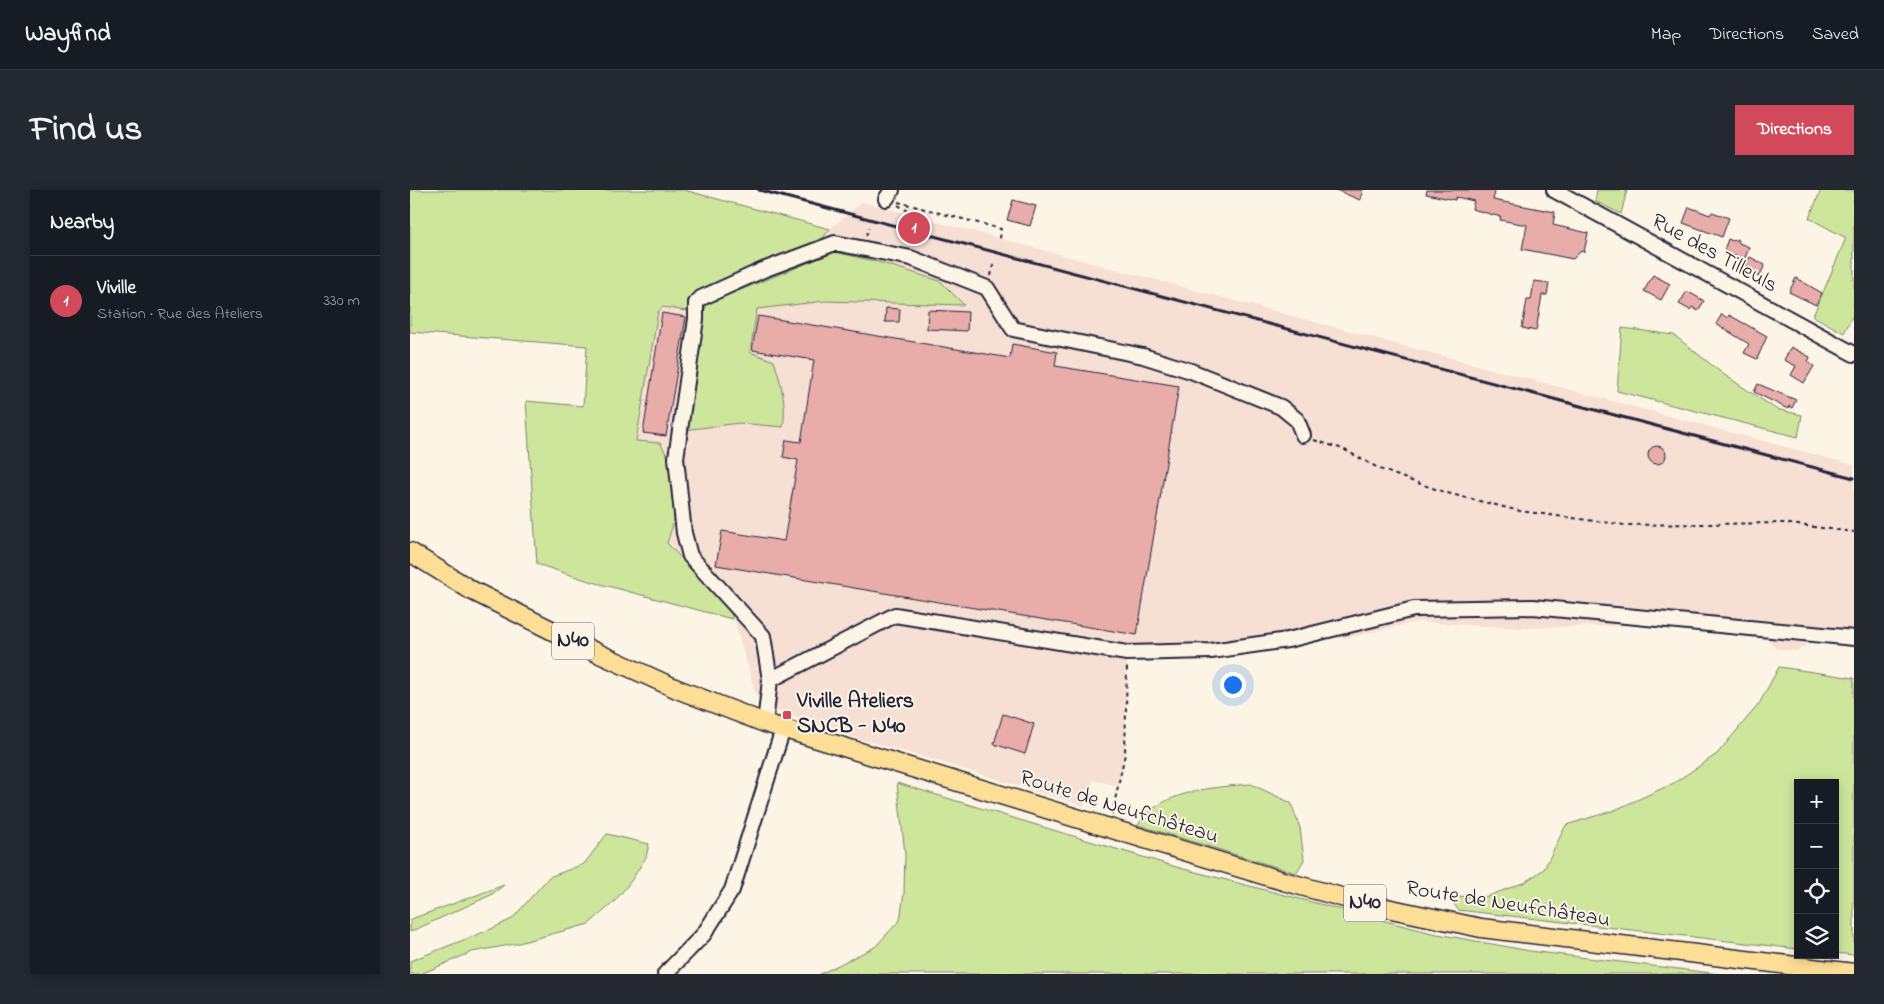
<!DOCTYPE html>
<meta charset="utf-8">
<style>
:root{--surface:#171b24;--page:#242831;--text:#f1f3f6;--muted:#9ea1a6;--line:#363941;--accent:#d1495b}
body{margin:0;font-family:"Indie Flower",sans-serif;background:var(--page);color:var(--text)}
.controls{position:absolute;right:15px;bottom:15px;display:grid;overflow:hidden;border-radius:0px;box-shadow:0 2px 12px #0003}
.controls button{width:45px;height:45px;display:grid;place-items:center;padding:0;border:0;border-bottom:1px solid var(--line);background:var(--surface);color:var(--text);font:25px sans-serif}
.you{position:absolute;left:822px;top:494px;width:18px;height:18px;margin:-12px;border:4px solid #fff;border-radius:50%;background:#1a73e8;box-shadow:0 0 0 8px #1a73e833}
.badge{display:grid;place-items:center;width:32px;height:32px;border-radius:50%;background:var(--accent);color:#fff;font-size:16px;font-weight:700}
.pin{position:absolute;translate:-50% -50%;border:2px solid #fff;box-shadow:0 1px 5px #0006}
.list{margin:0;padding:0;list-style:none}
h2{display:flex;justify-content:space-between;align-items:center;height:65px;margin:0;padding:0 20px;font-size:21px}
h2 small{font-size:16px;font-weight:400;color:var(--muted)}
.list li{display:grid;grid-template-columns:32px 1fr auto;gap:15px;align-items:center;box-sizing:border-box;height:90px;padding:0 20px;border-top:1px solid var(--line)}
.list b{display:block;font-size:19px;white-space:nowrap}
.list p{margin:0;font-size:16px;white-space:nowrap;color:var(--muted)}
.list em{font-size:16px;font-style:normal;color:var(--muted)}
.icon{flex:none;width:28px;height:28px;fill:none;stroke:currentColor;stroke-width:2;stroke-linecap:round;stroke-linejoin:round}
.map{position:relative;flex:none;width:1444px;height:784px;overflow:hidden;border-radius:0px}
header{display:flex;align-items:center;gap:30px;box-sizing:border-box;height:70px;padding:0 25px;background:var(--surface);border-bottom:1px solid var(--line)}
header strong{font-size:24px}
nav{display:flex;gap:28px;margin-inline-start:auto;font-size:18px}
.intro{display:flex;align-items:center;justify-content:space-between;box-sizing:border-box;height:120px;padding:0 30px}
h1{margin:0;font-size:35px}
.button{padding:12px 22px;border-radius:0px;background:var(--accent);color:#fff;font-size:18px;font-weight:700}
main{display:flex;gap:30px;padding:0 30px}
aside{flex:1;background:var(--surface);border-radius:0px;box-shadow:0 2px 12px #0003}
.map>svg:first-child{display:block}
.built{fill:#f6dfd3}
.green{fill:#cee69c;stroke:#78846c}
.building{fill:#e8ada9;stroke:#22223b}
.lines{fill:none;stroke-linecap:round;stroke-linejoin:round}
.minor-casing{stroke:#22223b;stroke-width:18}
.major-casing{stroke:#22223b;stroke-width:21}
.path{stroke:#22223b;stroke-width:2;stroke-dasharray:4 4;stroke-linecap:butt}
.minor{stroke:#fcf5e5;stroke-width:14}
.major{stroke:#fdde96;stroke-width:18}
.rail{stroke:#22223b;stroke-width:3}
.poi-dot{fill:#d1495b;stroke:#fcf5e5;stroke-width:2}
.labels{text-anchor:middle;dominant-baseline:central;stroke-width:4;stroke-linejoin:round;paint-order:stroke}
.shield{fill:#fcf5e5;stroke:#63616e;stroke-width:1}
.shield-label{font-size:21px;font-weight:bold;fill:#22223b}
.street-label{font-size:22px;fill:#22223b;stroke:#fcf5e5}
.poi-label{font-size:22px;font-weight:bold;fill:#22223b;stroke:#fcf5e5;text-anchor:start}
</style>
<header>
<strong>Wayfind</strong>
<nav><a>Map</a><a>Directions</a><a>Saved</a></nav>
</header>
<div class="intro"><h1>Find us</h1><a class="button">Directions</a></div>
<main>
<aside>
<h2>Nearby<small></small></h2>
<ul class="list">
<li><span class="badge">1</span><div><b>Viville</b><p>Station · Rue des Ateliers</p></div><em>330 m</em></li>
</ul>
</aside>
<div class="map">
<svg width="1444" height="784" viewBox="0 0 1444 784">
<rect width="100%" height="100%" fill="#fcf5e5"/>
<filter id="ink" filterUnits="userSpaceOnUse"><feTurbulence type="fractalNoise" baseFrequency=".02" numOctaves="2"/><feDisplacementMap in="SourceGraphic" scale="10" xChannelSelector="R" yChannelSelector="G"/><feConvolveMatrix kernelMatrix="1 2 1 2 8 2 1 2 1" color-interpolation-filters="sRGB"/></filter>
<g filter="url(#ink)">
<polygon class="built" points="452,12 1444,275 1444,457 1402,452 1387,461 1366,459 1358,449 1235,435 1110,438 1007,432 940,447 717,463 715,564 709,596 683,590 674,616 531,572 429,543 349,515 322,422 257,353 264,331 226,251 248,122 253,117 325,85 411,50 420,39"/>
<g class="green">
<polygon points="0,0 274,0 420,39 411,50 288,102 276,121 253,117 248,122 226,251 250,253 261,272 264,331 257,353 322,422 322,429 179,391 127,374 116,211 173,216 177,156 0,142"/>
<polygon points="1187,0 1217,0 1211,24 1185,11"/>
<polygon points="1411,0 1444,0 1444,123 1434,143 1403,126 1436,48 1399,28"/>
<path d="M425,62L472,73L530,91L554,115L415,111L347,119L340,162L364,171C371,193 377,214 373,237L329,233L274,240L293,123L298,113Z"/>
<polygon points="1212,138 1264,145 1313,184 1366,219 1392,225 1388,247 1207,201"/>
<polygon points="1369,477 1444,488 1444,765 1425,763 1425,593 1388,593 1388,759 1048,720 1039,706 1076,707 1115,692 1134,679 1156,635 1205,620 1264,593 1307,564 1349,514"/>
<polygon points="487,593 766,677 1022,743 1120,761 1309,784 410,784 465,757 490,730 494,703 495,664"/>
<path d="M841,594L881,613L890,638L894,670L886,683L728,635C748,601 805,597 841,594Z"/>
<polygon points="197,644 239,654 236,667 221,691 204,712 179,734 105,754 62,762 11,784 0,784 0,771 79,740 102,729 139,687 174,674"/>
<polygon points="94,695 81,705 0,742 0,730 4,728"/>
</g>
<g class="building">
<polygon points="926,0 953,0 950,10"/>
<polygon points="1017,0 1079,0 1085,2 1083,10 1145,22 1143,35 1178,43 1174,62 1171,61 1163,69 1112,59 1117,35 1090,30 1091,27 1062,19 1064,11 1046,7 1045,10 1016,4"/>
<polygon points="603,10 626,16 620,36 597,30"/>
<polygon points="1279,17 1300,25 1302,22 1319,28 1312,47 1273,33"/>
<polygon points="1318,49 1323,51 1327,49 1329,53 1339,57 1335,68 1320,65 1314,60"/>
<polygon points="1340,67 1355,75 1349,87 1334,80"/>
<polygon points="1243,85 1260,94 1251,110 1234,101"/>
<polygon points="1386,88 1412,103 1406,115 1379,102"/>
<polygon points="1124,91 1139,93 1137,105 1132,105 1126,141 1112,138 1117,110 1121,110"/>
<polygon points="1277,101 1294,111 1288,121 1282,117 1280,120 1269,114"/>
<polygon points="476,118 490,119 489,132 475,132"/>
<polygon points="518,120 558,122 557,141 517,139"/>
<polygon points="252,123 276,127 256,246 233,243"/>
<polygon points="1312,124 1317,128 1319,125 1357,146 1347,169 1334,163 1339,154 1306,134"/>
<polygon points="348,126 600,168 602,154 647,162 645,176 769,196 727,445 306,375 312,341 374,351 388,270 373,267 376,250 391,252 393,240 404,170 342,160"/>
<polygon points="1381,157 1400,167 1398,172 1404,176 1394,193 1381,185 1386,176 1374,170"/>
<polygon points="1348,194 1386,210 1382,218 1379,216 1378,219 1344,202"/>
<circle cx="1247" cy="265" r="9"/>
<polygon points="593,524 624,534 615,564 584,554"/>
</g>
<g class="lines">
<defs>
<g id="minor">
<polyline points="1144,0 1444,164"/>
<polyline points="476,9 482,0"/>
<polyline points="360,490 485,425 717,463 801,461 878,450 1004,419 1123,417 1444,448"/>
<polyline points="355,533 360,490 353,446 280,366 274,343 266,268 286,129 286,113 291,108 353,80 425,53 501,68 577,98 603,139 733,166 781,181 871,217 887,230 893,245"/>
<polyline points="255,784 294,744 322,700 373,539"/>
</g>
<polyline id="major" points="0,362 61,400 183,461 267,499 355,533 873,691 953,713 1071,738 1444,783"/>
</defs>
<use href="#minor" class="minor-casing"/>
<use href="#major" class="major-casing"/>
<g class="path">
<polyline points="488,12 591,39 590,49"/>
<polyline points="488,15 513,30"/>
<polyline points="456,46 459,38"/>
<polyline points="581,86 584,71"/>
<polyline points="904,250 933,259 970,279 999,290 1037,303 1110,321 1215,335 1373,333 1444,342"/>
<polyline points="702,624 715,564 717,475"/>
</g>
<use href="#minor" class="minor"/>
<use href="#major" class="major"/>
<polyline class="rail" points="349,0 1444,288"/>
</g>
</g>
<rect class="poi-dot" x="372" y="520" width="10" height="10" rx="2.5"/>
<g class="labels">
<g class="shield">
<rect x="142" y="432.5" width="42" height="37" rx="4"/>
<rect x="934" y="694.5" width="42" height="37" rx="4"/>
</g>
<g class="shield-label">
<text x="163" y="451">N40</text>
<text x="955" y="713">N40</text>
</g>
<g class="street-label">
<text transform="translate(1304 64) rotate(29)">Rue des Tilleuls</text>
<text transform="translate(709 618) rotate(17)">Route de Neufchâteau</text>
<text transform="translate(1098 715) rotate(9)">Route de Neufchâteau</text>
</g>
<g class="poi-label">
<text x="387" y="512">Viville Ateliers<tspan x="387" dy="25">SNCB - N40</tspan></text>
</g>
</g>
</svg>
<div class="controls">
<button>+</button>
<button>−</button>
<button><svg class="icon" aria-label="locate" viewBox="0 0 24 24"><circle cx="12" cy="12" r="6"/><path d="M12 2v4M12 18v4M2 12h4M18 12h4"/></svg></button>
<button><svg class="icon" aria-label="layers" viewBox="0 0 24 24"><path d="M12 4l9 5-9 5-9-5zM3 14l9 5 9-5"/></svg></button>
</div>
<div class="you"></div>
<div class="pin badge" style="left:504px;top:38px">1</div>
</div>
</main>
